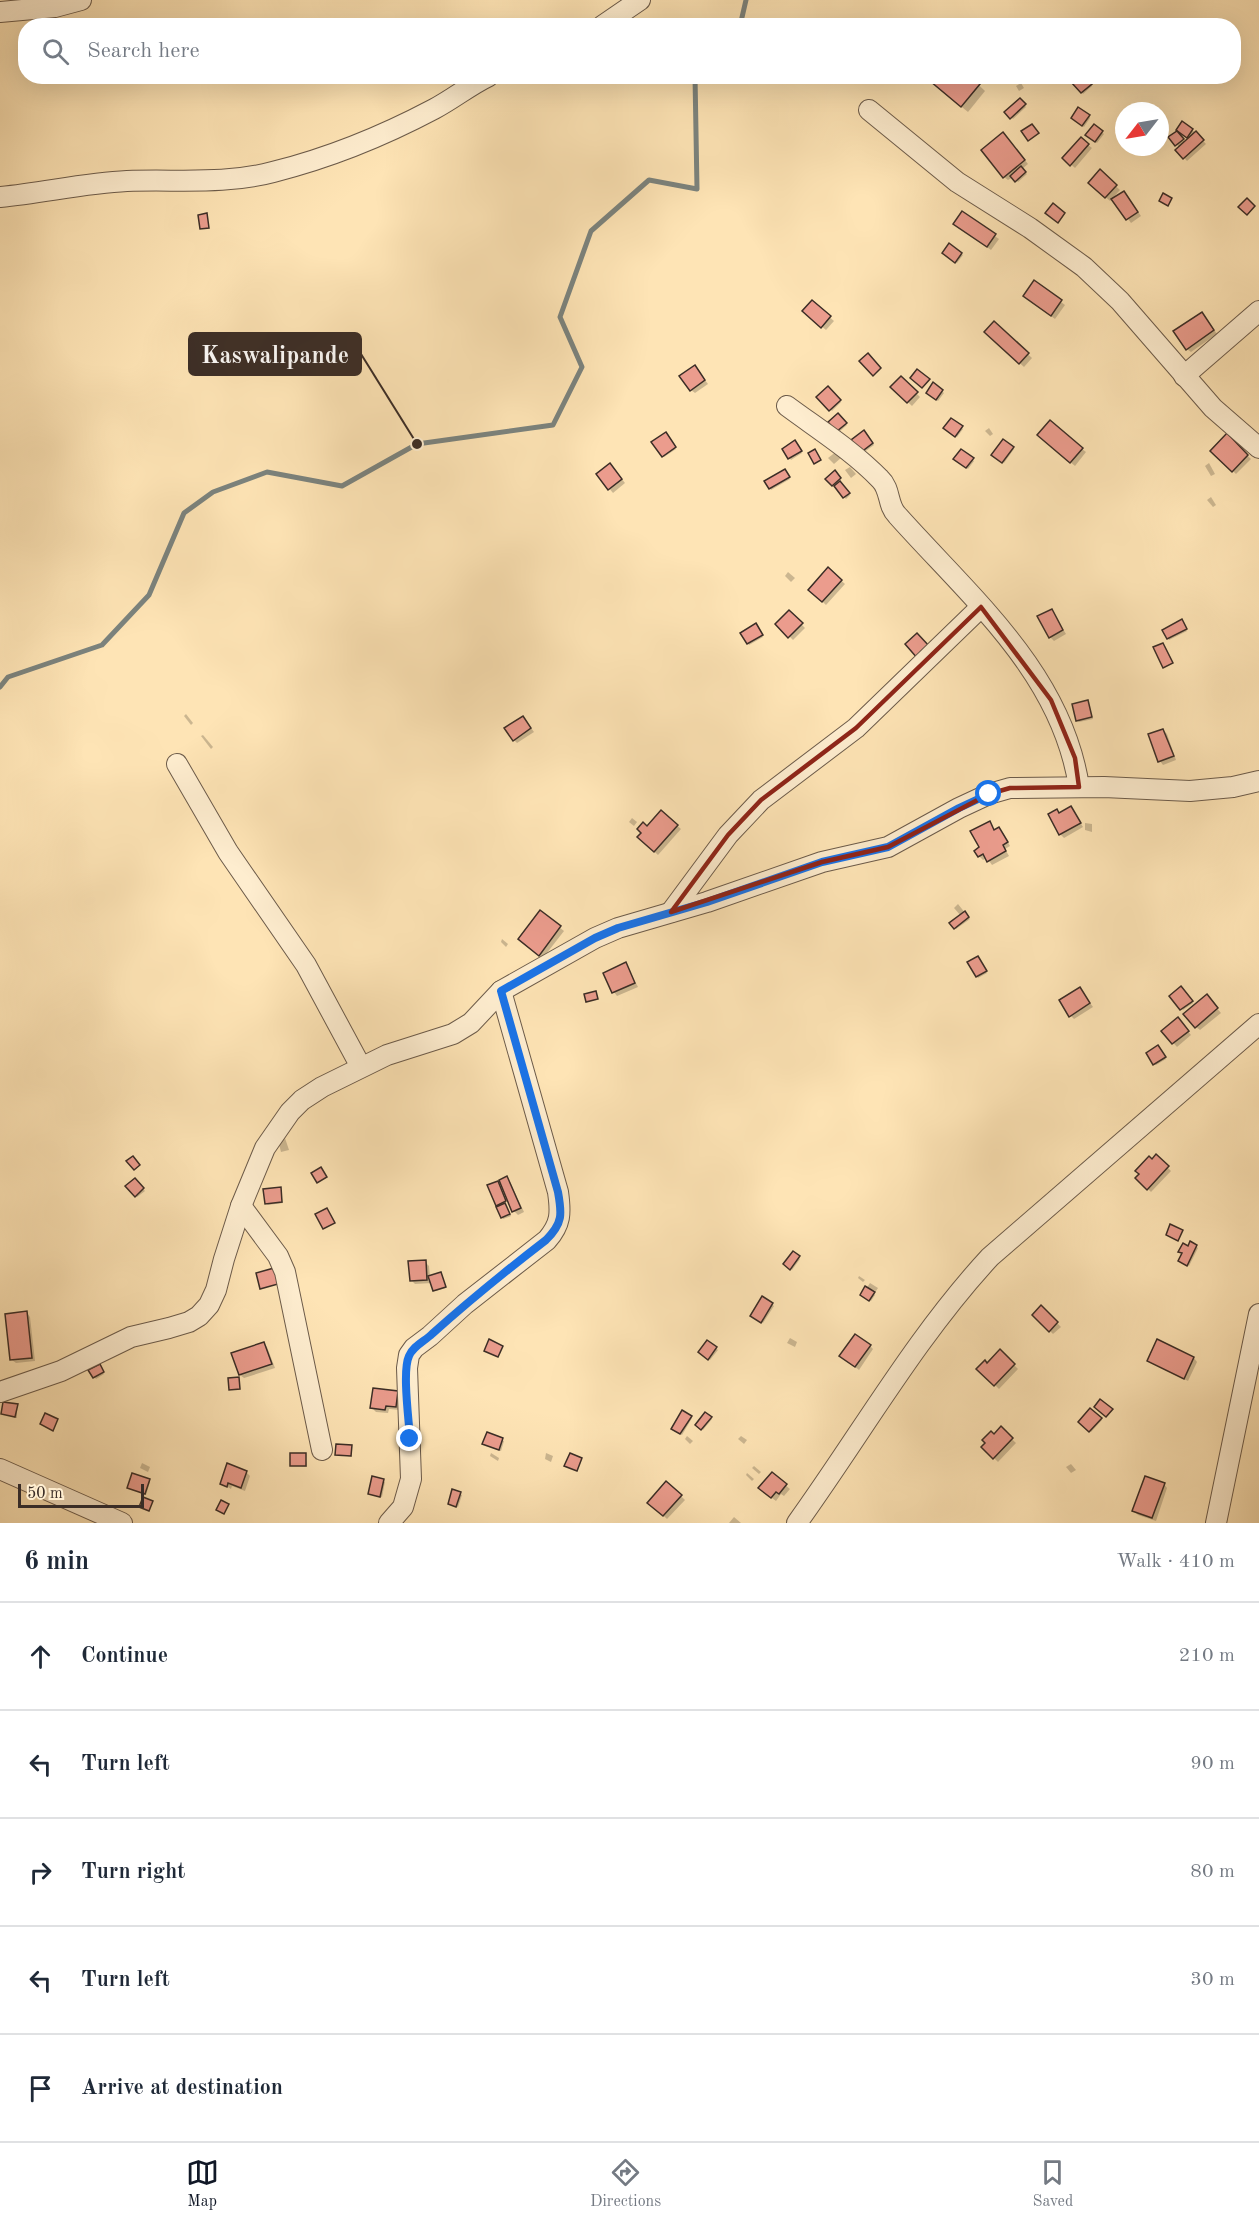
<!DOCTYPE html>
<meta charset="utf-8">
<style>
:root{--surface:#fff;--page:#f6f6f7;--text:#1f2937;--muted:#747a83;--line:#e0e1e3;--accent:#111827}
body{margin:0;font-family:"Old Standard TT",serif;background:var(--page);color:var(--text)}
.compass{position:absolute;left:1115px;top:102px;width:54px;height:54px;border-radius:50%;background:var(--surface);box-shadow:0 6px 24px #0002;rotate:239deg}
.scale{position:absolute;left:18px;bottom:15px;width:126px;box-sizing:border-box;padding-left:6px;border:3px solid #3b2d26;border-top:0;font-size:16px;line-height:21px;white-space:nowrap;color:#3b2d26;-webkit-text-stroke:4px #feedcf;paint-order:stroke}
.stop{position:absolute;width:18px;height:18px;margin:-14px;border:4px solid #1a73e8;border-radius:50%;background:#fff}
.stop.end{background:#1a73e8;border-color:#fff;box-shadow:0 2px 6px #0008}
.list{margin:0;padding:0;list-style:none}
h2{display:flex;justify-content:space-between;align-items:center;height:78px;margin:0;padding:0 24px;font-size:26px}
h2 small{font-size:20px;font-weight:400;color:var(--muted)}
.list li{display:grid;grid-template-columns:39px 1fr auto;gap:18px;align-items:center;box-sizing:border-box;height:108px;padding:0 24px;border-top:2px solid var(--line)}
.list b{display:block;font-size:22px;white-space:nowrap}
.list em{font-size:20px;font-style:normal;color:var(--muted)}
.icon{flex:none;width:33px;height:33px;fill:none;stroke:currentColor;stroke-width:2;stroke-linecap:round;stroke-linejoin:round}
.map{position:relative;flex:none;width:1259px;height:1523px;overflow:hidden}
.search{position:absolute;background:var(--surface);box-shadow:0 6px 24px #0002;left:18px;right:18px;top:18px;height:66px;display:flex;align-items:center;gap:15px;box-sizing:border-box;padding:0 21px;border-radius:24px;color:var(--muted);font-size:22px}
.sheet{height:618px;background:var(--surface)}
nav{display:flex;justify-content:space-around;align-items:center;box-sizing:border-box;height:84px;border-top:2px solid var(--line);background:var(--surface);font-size:16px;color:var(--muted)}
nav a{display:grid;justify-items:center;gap:3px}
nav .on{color:var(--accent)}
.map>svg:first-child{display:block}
.shadow{fill:#0003}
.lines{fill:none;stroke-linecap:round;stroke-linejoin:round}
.stream{stroke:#7b837e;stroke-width:5}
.building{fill:#eb9c8d;stroke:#3b2d26;stroke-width:1.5}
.minor-casing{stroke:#6c5b4a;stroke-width:22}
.minor{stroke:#feedcf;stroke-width:20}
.route{stroke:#1a73e8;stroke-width:8}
.marked{fill:none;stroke:#8f2418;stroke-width:4.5;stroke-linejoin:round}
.leader{fill:none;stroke:#3b2d26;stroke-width:2}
.callout-dot{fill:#3b2d26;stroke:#feedcf;stroke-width:2}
.callout{fill:#3b2d26;stroke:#3b2d26;stroke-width:2}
.callout-label{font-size:24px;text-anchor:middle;font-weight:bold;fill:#fff}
</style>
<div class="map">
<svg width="1259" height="1523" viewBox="0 0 1259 1523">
<rect width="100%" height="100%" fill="#fee4b5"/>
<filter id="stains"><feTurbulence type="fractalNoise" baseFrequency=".00333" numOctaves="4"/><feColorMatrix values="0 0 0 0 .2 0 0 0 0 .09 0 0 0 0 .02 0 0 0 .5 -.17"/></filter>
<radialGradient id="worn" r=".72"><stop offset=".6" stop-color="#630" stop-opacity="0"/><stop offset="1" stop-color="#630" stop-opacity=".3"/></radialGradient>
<g class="shadow">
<polygon points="924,76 969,76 985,91 968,112"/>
<polygon points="1085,76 1092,86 1083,94 1074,82"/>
<polygon points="1021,83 1024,88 1019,91 1016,86"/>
<polygon points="1020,100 1026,107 1013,119 1006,112"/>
<polygon points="1089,116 1090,118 1084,127 1074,120"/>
<polygon points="1182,123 1196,133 1206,144 1187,161 1177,150 1179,147 1170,137 1177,133 1185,142 1190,138 1178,129"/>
<polygon points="1094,126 1104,134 1097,143 1087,135"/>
<polygon points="1007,138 1028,164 1022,169 1027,174 1018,182 1013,177 1008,180 1004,177"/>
<polygon points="1088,145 1092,148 1075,168 1064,158"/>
<polygon points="1100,172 1120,190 1110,201 1090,183"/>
<polygon points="1127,196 1141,216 1131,223 1114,199"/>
<polygon points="962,213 999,239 991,250 959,227"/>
<polygon points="949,245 963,255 957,263 944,253"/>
<polygon points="1034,282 1065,305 1055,319 1028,299"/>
<polygon points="812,302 834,321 826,330 804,311"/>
<polygon points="1205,317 1217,334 1191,352 1187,349"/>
<polygon points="994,323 1032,358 1024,367 986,332"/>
<polygon points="698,371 708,384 695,393 691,390"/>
<polygon points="901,378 920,397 912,406 892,387"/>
<polygon points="934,385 944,393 938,401 928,393"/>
<polygon points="828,388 841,402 832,411 818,397"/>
<polygon points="838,415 847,425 839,432 830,422"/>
<polygon points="951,420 963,429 957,437 945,428"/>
<polygon points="989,428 993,434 990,436 985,431"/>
<polygon points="864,432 874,445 863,453"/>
<polygon points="665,434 676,449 664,457 653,442"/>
<polygon points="1227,436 1251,459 1236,474 1212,451"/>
<polygon points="1043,439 1082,449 1086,452 1075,466"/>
<polygon points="1004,441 1014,449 1004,463 993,455"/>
<polygon points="796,443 802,453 791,460 784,449"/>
<polygon points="837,451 842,457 834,464 828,458"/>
<polygon points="961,451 974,461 968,469 955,459"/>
<polygon points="1209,463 1215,474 1211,476 1205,466"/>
<polygon points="850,467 856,474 851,478 845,470"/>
<polygon points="614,469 625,483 613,493 598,475"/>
<polygon points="787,472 790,479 771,490 770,488"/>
<polygon points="835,472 841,480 839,482 850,495 846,499 827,479"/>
<polygon points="1211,497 1216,505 1213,507 1207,500"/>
<polygon points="828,569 845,584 826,605 810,590"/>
<polygon points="788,572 795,578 791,582 785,576"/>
<polygon points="1051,610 1066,634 1054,641 1050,637"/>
<polygon points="789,612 805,628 793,640 777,624"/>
<polygon points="1183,623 1187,631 1169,640 1168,638"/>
<polygon points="757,626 763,637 749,645 742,633"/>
<polygon points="1087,701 1093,719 1079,722 1078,721"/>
<polygon points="186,714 193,723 191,725 184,716"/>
<polygon points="526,721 534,732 517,743 514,740"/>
<polygon points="1163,730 1167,734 1176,760 1163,765 1160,761"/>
<polygon points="203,735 213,747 211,749 201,736"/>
<polygon points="1071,808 1083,827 1064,838 1060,834 1059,814"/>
<polygon points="662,812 681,829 658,855 639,837"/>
<polygon points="632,818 637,822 634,826 629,822"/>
<polygon points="989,823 995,831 999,829 1003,833 1010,846 1005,849 1009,856 992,865 987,858 983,860 979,856"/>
<polygon points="1085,823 1092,824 1092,832 1085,830"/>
<polygon points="958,904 970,919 956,929 951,923 961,916 954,908"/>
<polygon points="540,912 564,931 543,958 524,943"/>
<polygon points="502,939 508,944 506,947 501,942"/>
<polygon points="979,960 987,973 978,978 969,963"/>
<polygon points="626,964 638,987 617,996 614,992"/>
<polygon points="1181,988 1193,1003 1183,1010 1171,996"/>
<polygon points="1083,993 1093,1007 1074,1019 1071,1016"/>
<polygon points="1210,1000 1221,1013 1200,1030 1196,1027"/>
<polygon points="1181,1023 1191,1035 1177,1047 1163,1031"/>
<polygon points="1160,1048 1166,1059 1156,1065 1154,1064"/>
<polygon points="285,1138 289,1150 281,1152 278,1140"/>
<polygon points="1156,1156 1171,1171 1151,1192 1137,1178"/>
<polygon points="507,1178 510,1182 524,1212 518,1215 514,1211"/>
<polygon points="135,1180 145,1191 137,1197 127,1186"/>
<polygon points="499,1184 511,1216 503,1219 489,1186"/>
<polygon points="280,1189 283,1203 268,1205 266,1203"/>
<polygon points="1191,1243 1198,1248 1189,1266 1181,1262"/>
<polygon points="794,1253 800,1259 792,1270 785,1264"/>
<polygon points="425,1262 429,1266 430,1277 442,1275 446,1288 436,1291 432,1283 415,1284 411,1280"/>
<polygon points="859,1276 865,1280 863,1282 858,1278"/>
<polygon points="870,1283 878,1288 876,1291 868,1288 875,1295 871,1301 862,1295"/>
<polygon points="762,1298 774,1306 763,1323 753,1317"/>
<polygon points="1041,1307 1061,1327 1053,1334 1034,1315"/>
<polygon points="27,1313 30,1317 35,1361 16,1363 12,1360"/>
<polygon points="790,1338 797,1342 795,1347 787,1343"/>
<polygon points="707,1342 718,1350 710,1360 700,1352"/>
<polygon points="264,1344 267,1347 275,1368 244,1378 240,1375"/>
<polygon points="870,1346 873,1349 859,1370 845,1359"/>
<polygon points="1000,1351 1018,1369 999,1389 979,1369 987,1365"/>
<polygon points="1194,1358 1197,1362 1188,1381 1153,1364 1149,1360"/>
<polygon points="101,1368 104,1374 96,1379 90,1371"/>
<polygon points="397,1393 401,1396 400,1410 389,1409 388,1413 376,1412 372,1408"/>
<polygon points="17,1406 17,1418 2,1414"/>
<polygon points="1090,1410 1102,1420 1091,1432 1080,1422"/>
<polygon points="706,1414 712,1419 703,1430 697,1424"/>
<polygon points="691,1417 692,1418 682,1435 674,1430"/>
<polygon points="1001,1429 1016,1443 998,1462 983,1447"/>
<polygon points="488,1434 504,1441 501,1451 486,1445"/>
<polygon points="687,1436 693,1441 690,1444 685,1439"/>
<polygon points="741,1436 747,1440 744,1444 738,1439"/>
<polygon points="351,1447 352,1457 336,1454"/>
<polygon points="491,1453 499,1458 498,1461 490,1456"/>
<polygon points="546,1453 553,1456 551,1462 545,1459"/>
<polygon points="305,1454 307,1467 292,1465"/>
<polygon points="142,1463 150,1467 148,1472 140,1468"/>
<polygon points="1071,1464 1076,1470 1071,1473 1066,1467"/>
<polygon points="754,1466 761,1472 759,1474 752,1468"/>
<polygon points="246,1472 250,1476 245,1491 232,1486 231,1489 222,1483"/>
<polygon points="747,1473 754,1479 752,1481 746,1475"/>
<polygon points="772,1474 790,1489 784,1496 781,1494 776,1501 764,1492"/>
<polygon points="373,1478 385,1482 382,1497 369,1494"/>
<polygon points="149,1480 150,1482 146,1495 129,1488"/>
<polygon points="667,1483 685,1500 667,1519 649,1502"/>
<polygon points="1164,1484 1167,1488 1156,1521 1138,1515 1134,1511"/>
<polygon points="460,1494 462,1495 458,1507 451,1505"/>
<polygon points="734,1517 741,1523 729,1523"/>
</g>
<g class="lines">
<g class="stream">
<polyline points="740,26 746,0"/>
<polyline points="0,687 8,677 102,645 149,595 184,513 213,492 267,472 342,486 417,444 553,425 582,367 560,317 591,231 649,180 697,189 695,76"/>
</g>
</g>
<g class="building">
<polygon points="924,76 971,76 980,84 961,107"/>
<polygon points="1078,76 1086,76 1092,84 1081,93 1071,82"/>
<polygon points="1020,98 1026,104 1010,119 1004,112"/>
<polygon points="1078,107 1090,115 1082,126 1071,118"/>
<polygon points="1182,121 1193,129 1187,138 1176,130"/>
<polygon points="1032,124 1039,133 1028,141 1021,131"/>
<polygon points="1094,124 1103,131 1095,142 1085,135"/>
<polygon points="1177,131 1184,139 1175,146 1168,137"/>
<polygon points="1196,131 1204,140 1183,159 1175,150"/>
<polygon points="1003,132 1025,160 1003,178 981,150"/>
<polygon points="1081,137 1089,144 1070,166 1062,158"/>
<polygon points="1021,166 1026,172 1015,182 1010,176"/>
<polygon points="1100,169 1117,185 1105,198 1088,183"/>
<polygon points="1124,191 1138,212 1126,220 1111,199"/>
<polygon points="1163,193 1172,198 1168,206 1159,201"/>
<polygon points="1247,198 1255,206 1247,215 1238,207"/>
<polygon points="1053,203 1065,213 1058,223 1045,213"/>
<polygon points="962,211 996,234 987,247 953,224"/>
<polygon points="207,213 209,228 200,229 198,215"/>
<polygon points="949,243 962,253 955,263 942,253"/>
<polygon points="1034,280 1062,300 1051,316 1023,296"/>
<polygon points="812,300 831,316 821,328 802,311"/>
<polygon points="1202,312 1214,330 1186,350 1173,331"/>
<polygon points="994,321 1029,353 1019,364 984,332"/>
<polygon points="868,353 881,368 873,376 859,361"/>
<polygon points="695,365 705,380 690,391 679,376"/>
<polygon points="917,369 930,379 922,388 910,378"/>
<polygon points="901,376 918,392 907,403 890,387"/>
<polygon points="933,382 943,390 936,400 926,393"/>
<polygon points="828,386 841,400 829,411 816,397"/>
<polygon points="838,413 847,423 836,432 828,422"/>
<polygon points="951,418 963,426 955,437 943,428"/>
<polygon points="1050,420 1083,448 1070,463 1037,435"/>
<polygon points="864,430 873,443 860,453 851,440"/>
<polygon points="666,432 676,447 662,457 651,442"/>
<polygon points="1227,433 1248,455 1232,472 1210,451"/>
<polygon points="1003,439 1014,447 1002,463 991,455"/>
<polygon points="795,440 802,451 788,459 782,449"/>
<polygon points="815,449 821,460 814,464 808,453"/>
<polygon points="961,449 974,458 966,468 953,459"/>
<polygon points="610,463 622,479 608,490 596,474"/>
<polygon points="785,469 790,477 769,489 764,481"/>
<polygon points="835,470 841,478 832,486 825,479"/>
<polygon points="840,481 850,493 843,498 834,486"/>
<polygon points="828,567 842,580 822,602 808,590"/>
<polygon points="1052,609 1063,630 1049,638 1037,616"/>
<polygon points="789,610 803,623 788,638 775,624"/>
<polygon points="1182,619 1187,629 1167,639 1162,630"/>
<polygon points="756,623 763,635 747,644 740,633"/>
<polygon points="917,633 930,647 918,659 905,644"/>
<polygon points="1163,643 1173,663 1163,668 1153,647"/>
<polygon points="1088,700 1092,717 1076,721 1072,704"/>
<polygon points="523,716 531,728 513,741 504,728"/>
<polygon points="1163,729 1174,756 1158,762 1148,734"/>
<polygon points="1071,806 1081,823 1059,835 1048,814 1057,809 1059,813"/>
<polygon points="661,810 678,825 654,852 637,837 641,833 637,829 643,822 647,826"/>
<polygon points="990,821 994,830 999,827 1008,842 1003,845 1006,851 987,862 983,854 978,857 974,851 979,847 970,831"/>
<polygon points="540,910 561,926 539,956 518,939"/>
<polygon points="965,911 969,917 954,929 949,923"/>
<polygon points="978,956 987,971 976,977 967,962"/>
<polygon points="626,962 635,983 612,993 603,973"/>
<polygon points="1181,986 1193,1001 1180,1010 1169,996"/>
<polygon points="1080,987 1090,1003 1069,1017 1059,1000"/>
<polygon points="596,991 598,999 586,1002 584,994"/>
<polygon points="1207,994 1218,1008 1195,1028 1183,1014"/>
<polygon points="1178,1017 1189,1031 1172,1044 1161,1031"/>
<polygon points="1158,1045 1166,1057 1153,1065 1146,1053"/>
<polygon points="1156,1154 1169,1166 1147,1190 1135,1178 1139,1174 1135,1171 1149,1156 1152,1159"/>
<polygon points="133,1156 140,1165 134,1170 126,1161"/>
<polygon points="321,1167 327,1177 317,1183 311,1173"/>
<polygon points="507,1176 521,1208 512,1212 499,1180"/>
<polygon points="135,1178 144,1188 135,1197 125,1186"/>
<polygon points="498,1181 506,1201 496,1206 487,1185"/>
<polygon points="281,1187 282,1202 265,1204 263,1189"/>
<polygon points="505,1203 510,1214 501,1218 496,1207"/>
<polygon points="327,1208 335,1223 323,1229 315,1214"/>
<polygon points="1170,1224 1183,1230 1178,1241 1166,1235"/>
<polygon points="1190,1241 1197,1245 1187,1266 1178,1261 1182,1253 1178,1252 1183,1243 1188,1246"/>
<polygon points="793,1251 800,1256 790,1270 783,1264"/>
<polygon points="426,1260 427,1280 410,1281 408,1261"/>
<polygon points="274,1268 278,1284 260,1289 256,1273"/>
<polygon points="441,1272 446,1287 433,1291 428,1276"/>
<polygon points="865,1286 875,1292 869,1301 860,1295"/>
<polygon points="762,1296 773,1303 761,1323 750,1316"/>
<polygon points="1041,1305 1058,1322 1049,1332 1032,1315"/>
<polygon points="27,1311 32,1358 10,1360 5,1314"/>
<polygon points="855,1334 871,1345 855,1367 839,1356"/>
<polygon points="489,1339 503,1346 498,1357 484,1351"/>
<polygon points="1157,1339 1194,1357 1184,1379 1147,1361"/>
<polygon points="707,1340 717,1347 708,1360 698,1352"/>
<polygon points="264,1342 272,1364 239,1375 231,1353"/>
<polygon points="1000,1349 1015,1364 994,1386 976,1369 985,1360 987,1363"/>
<polygon points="100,1364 104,1372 93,1378 88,1370"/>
<polygon points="239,1377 240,1389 229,1390 228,1378"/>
<polygon points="373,1388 398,1391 396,1407 386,1406 385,1410 370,1408"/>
<polygon points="1100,1399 1113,1409 1106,1417 1094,1407"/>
<polygon points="3,1402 18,1404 15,1417 1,1414"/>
<polygon points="1090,1408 1102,1418 1089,1432 1078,1422"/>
<polygon points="682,1410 692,1416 680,1434 671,1429"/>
<polygon points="705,1412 712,1417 701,1430 695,1425"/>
<polygon points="45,1413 58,1419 53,1431 40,1424"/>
<polygon points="1001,1426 1013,1438 993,1459 981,1447 985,1443 982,1440 991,1431 994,1434"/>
<polygon points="487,1432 503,1438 499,1450 482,1444"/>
<polygon points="336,1444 352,1445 351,1456 335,1455"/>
<rect x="290" y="1453" width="16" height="13"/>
<polygon points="570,1453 582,1458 577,1471 564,1466"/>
<polygon points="227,1463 247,1471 241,1488 228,1483 227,1487 220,1484"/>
<polygon points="772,1472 787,1484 779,1494 776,1492 771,1498 758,1488"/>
<polygon points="132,1473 150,1479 145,1494 127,1488"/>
<polygon points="372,1476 384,1479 380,1497 368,1494"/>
<polygon points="1145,1476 1165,1483 1152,1518 1132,1511"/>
<polygon points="666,1481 682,1495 663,1516 647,1503"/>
<polygon points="452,1489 461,1492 456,1507 448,1504"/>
<polygon points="143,1497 153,1501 149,1511 139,1507"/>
<polygon points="221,1500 229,1504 224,1514 216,1510"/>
</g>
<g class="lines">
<defs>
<g id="minor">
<polyline points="0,12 55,7 81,0"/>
<polyline points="602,26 640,0"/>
<polyline points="869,110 957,182 1030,228 1084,267 1120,301 1213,408 1259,448"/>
<path d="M0,197C43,193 84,183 127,181C177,179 224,185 273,172C329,158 383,136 434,109C453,99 470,85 489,76"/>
<polyline points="1184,376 1259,311"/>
<path d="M787,406C818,429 853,451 880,479C891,489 887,505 897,515C970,597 1062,673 1079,787"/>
<polyline points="177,764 228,852 306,965 361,1067"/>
<polyline points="671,912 728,835 761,800 856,728 981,607"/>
<polyline points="241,1206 278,1256 285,1272 322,1450"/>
<polyline points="0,1392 61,1371 131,1337 169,1328 189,1322 199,1316 209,1305 216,1290 224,1259 241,1206 265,1148 290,1112 302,1100 322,1087 387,1055 453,1034 471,1023 501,991 595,938 618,928 707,902 822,862 888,847 959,808 989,794 1010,788 1104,787 1190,791 1233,787 1259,781"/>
<polyline points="0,1469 122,1523"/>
<path d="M389,1523L403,1507L411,1479L407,1368L409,1355L414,1348L430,1336L465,1304L547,1240C561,1224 561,1213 558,1192L501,991"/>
<path d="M797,1523C861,1434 916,1337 990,1257L1259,1024"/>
<polyline points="1216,1523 1259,1314"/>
</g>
</defs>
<use href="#minor" class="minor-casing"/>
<use href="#minor" class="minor"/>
</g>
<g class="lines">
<path class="route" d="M410,1439C409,1420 402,1371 409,1356C413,1346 425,1341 432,1334C469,1301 507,1270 546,1240C563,1223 562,1214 558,1192L501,991L595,938L618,928L707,902L822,862L888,847L959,808L989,794"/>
</g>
<path class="marked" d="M981,607L1051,700L1075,758L1079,787L1010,788L989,794L888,847L822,862L671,912L728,835L761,800L856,728Z"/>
<path class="leader" d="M417 444L361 354"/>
<circle class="callout-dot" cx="417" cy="444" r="6"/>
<rect class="callout" x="189" y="333" width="172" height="42" rx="6"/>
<g class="callout-label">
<text x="275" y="363">Kaswalipande</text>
</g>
<rect width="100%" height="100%" filter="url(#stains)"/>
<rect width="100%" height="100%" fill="url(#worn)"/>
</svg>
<svg class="compass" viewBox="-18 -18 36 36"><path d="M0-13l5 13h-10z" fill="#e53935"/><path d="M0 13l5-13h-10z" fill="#747a83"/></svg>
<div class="scale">50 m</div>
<div class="stop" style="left:989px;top:794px"></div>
<div class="stop end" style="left:410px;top:1439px"></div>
<div class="search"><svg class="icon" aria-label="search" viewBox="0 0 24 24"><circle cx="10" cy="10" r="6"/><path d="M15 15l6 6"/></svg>Search here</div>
</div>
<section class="sheet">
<h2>6 min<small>Walk · 410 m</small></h2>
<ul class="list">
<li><svg class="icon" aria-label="ahead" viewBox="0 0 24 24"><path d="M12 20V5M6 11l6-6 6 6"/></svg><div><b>Continue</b></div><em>210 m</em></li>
<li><svg class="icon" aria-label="left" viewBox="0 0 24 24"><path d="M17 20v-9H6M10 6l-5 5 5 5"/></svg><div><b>Turn left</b></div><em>90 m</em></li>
<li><svg class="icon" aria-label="right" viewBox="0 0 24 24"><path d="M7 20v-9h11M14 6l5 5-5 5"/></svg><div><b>Turn right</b></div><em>80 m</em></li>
<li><svg class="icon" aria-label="left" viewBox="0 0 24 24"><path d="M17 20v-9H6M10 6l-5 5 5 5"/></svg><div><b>Turn left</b></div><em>30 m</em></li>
<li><svg class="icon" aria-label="arrive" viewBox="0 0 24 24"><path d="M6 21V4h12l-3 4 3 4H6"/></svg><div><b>Arrive at destination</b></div></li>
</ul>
</section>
<nav>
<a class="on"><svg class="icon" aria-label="map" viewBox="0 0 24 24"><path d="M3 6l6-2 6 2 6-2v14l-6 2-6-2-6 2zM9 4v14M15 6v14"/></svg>Map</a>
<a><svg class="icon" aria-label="directions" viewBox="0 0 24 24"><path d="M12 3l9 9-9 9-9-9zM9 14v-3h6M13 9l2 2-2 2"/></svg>Directions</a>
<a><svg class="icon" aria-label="saved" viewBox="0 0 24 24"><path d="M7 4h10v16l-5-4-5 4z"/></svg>Saved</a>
</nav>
